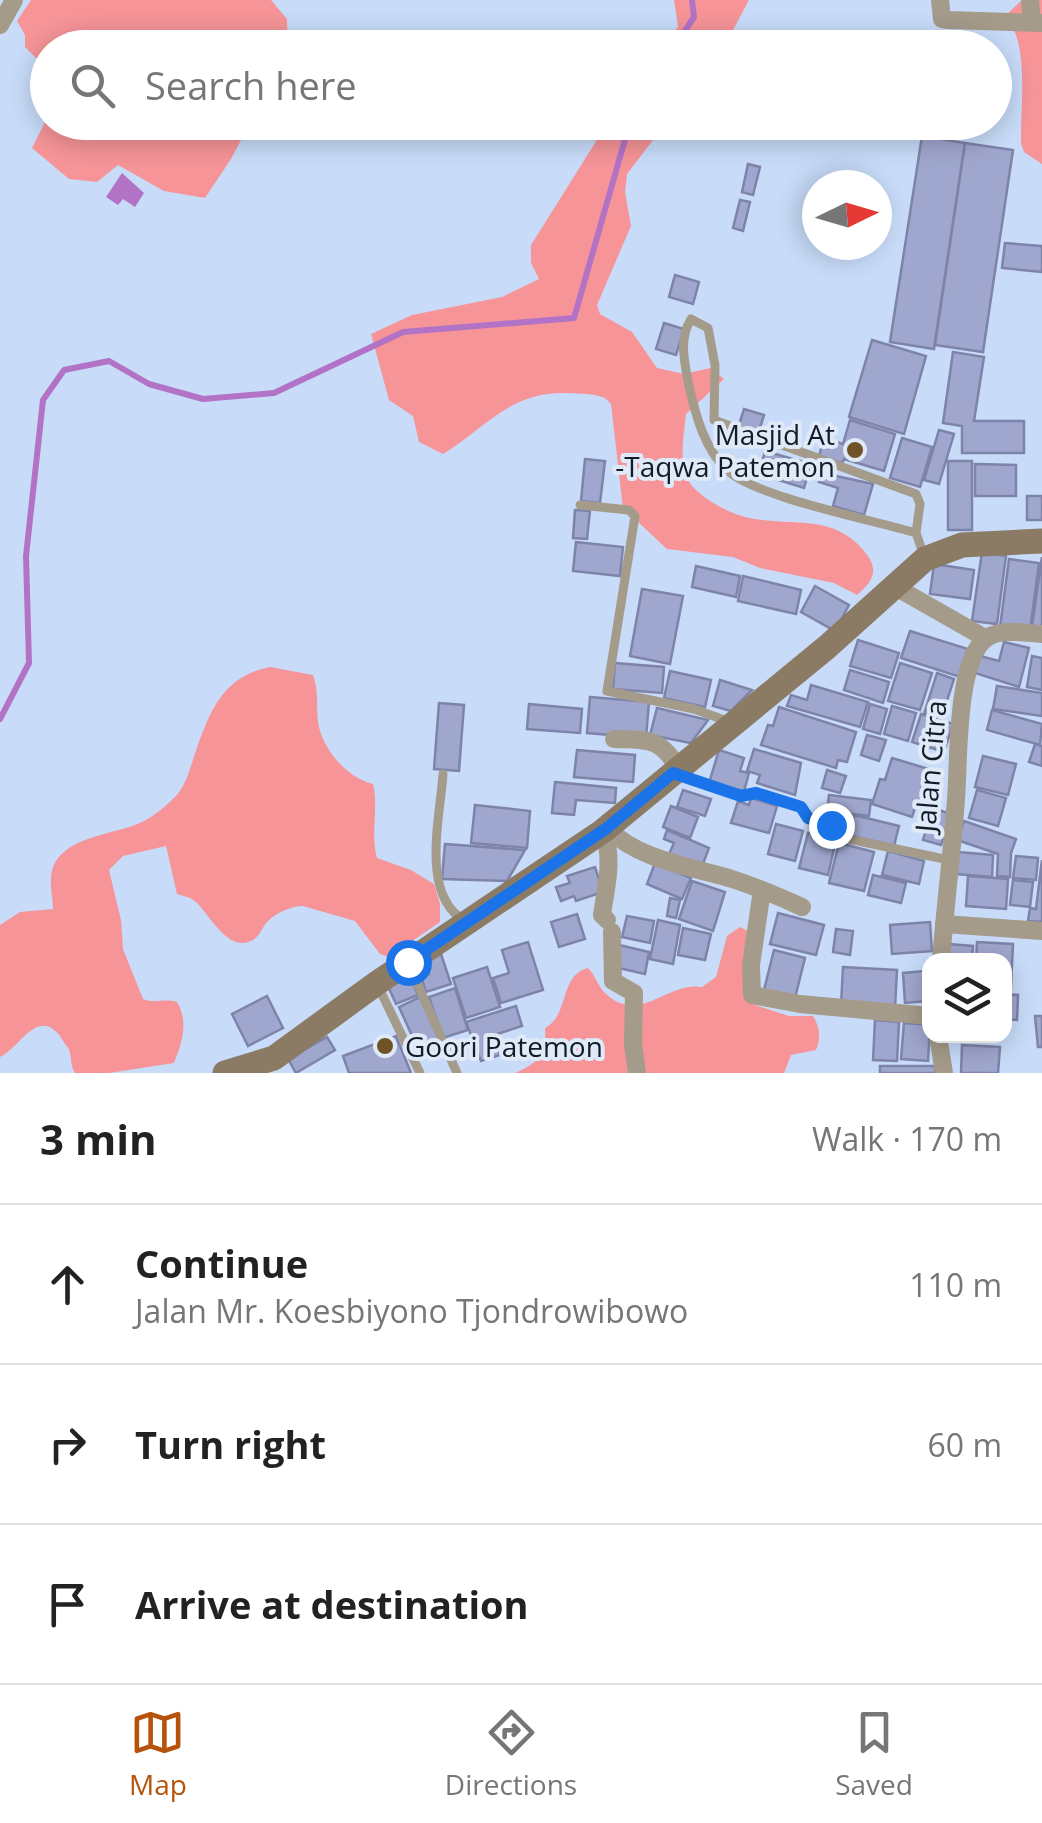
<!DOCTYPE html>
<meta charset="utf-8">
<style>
:root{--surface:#fff;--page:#f2f2f2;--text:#222;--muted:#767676;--line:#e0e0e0;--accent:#b45309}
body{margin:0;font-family:"Open Sans",sans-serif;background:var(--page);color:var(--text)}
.controls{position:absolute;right:30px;bottom:30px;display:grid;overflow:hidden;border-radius:20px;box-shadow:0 5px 25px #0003}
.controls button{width:90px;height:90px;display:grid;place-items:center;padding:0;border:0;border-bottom:2px solid var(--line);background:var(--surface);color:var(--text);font:50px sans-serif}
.compass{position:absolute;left:802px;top:170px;width:90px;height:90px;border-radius:50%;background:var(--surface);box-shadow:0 5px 25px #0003;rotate:85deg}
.stop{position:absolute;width:30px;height:30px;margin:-22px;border:8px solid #1a73e8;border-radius:50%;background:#fff}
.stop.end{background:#1a73e8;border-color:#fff;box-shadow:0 2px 10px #0008}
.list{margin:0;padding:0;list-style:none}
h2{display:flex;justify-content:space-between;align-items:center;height:130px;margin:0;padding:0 40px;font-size:42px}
h2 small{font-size:32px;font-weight:400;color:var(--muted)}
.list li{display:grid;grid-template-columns:65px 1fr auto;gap:30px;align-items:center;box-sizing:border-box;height:160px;padding:0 40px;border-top:2px solid var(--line)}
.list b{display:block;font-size:38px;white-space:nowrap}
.list p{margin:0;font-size:32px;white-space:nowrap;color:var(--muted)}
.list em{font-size:32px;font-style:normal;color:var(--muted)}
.icon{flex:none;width:55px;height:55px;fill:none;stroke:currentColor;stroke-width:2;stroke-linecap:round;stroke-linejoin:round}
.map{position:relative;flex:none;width:1042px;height:1073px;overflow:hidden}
.search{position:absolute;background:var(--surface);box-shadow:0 5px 25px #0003;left:30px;right:30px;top:30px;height:110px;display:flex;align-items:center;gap:25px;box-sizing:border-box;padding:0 35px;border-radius:55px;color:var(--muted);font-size:38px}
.sheet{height:610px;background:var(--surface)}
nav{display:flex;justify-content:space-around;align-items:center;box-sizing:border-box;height:140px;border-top:2px solid var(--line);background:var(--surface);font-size:28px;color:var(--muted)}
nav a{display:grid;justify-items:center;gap:5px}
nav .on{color:var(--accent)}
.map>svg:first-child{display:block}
.green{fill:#f69498}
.water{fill:#b273c7}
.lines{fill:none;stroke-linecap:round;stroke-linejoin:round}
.stream{stroke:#b273c7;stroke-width:6}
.building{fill:#a0a7ce;stroke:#7e84a9;stroke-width:2.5}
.lane{stroke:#a59b8b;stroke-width:9}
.street{stroke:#a59b8b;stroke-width:18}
.secondary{stroke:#8b7b65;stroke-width:25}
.route{stroke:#1a73e8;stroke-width:12}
.poi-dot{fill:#6f5326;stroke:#dfe9f7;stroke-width:4}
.labels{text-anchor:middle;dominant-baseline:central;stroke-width:8;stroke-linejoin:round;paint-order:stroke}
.poi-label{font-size:28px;fill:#121b28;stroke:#dfe9f7;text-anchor:end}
.street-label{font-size:28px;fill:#121b28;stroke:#dfe9f7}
</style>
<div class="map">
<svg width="1042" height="1073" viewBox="0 0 1042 1073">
<rect width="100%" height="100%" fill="#c8dcf9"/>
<g class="green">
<polygon points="31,0 271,0 287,19 288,47 48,48 47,69 25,47 25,35 17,21"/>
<polygon points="674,0 749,0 724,47 662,47 678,27"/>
<path d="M1022,0H1042V164L1024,152L1021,143C1020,104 1030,48 1006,15Z"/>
<polygon points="47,118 48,122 250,123 231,159 205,198 164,191 118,165 97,182 69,179 32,148"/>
<path d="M604,123H666L627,174L625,192L631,226L597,305L600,314L632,332L657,368L684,374L710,368L724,379L686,414C684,436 676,472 695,489C708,502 731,514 749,518C795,527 836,512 868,556C879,572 871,583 857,595L834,583L760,568L733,557L667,549L623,508L611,404L605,398C593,393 580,394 566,393C509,392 487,427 443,454L419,442L413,416L389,400L371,334L412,315L502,297L539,279L531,263V245L595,143Z"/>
<path d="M270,667L313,675C319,692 316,704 318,722C322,749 347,778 373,784C379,808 370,833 377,858L411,870L434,884L440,904V922L389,957L380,954L355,921L303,906C291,906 276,913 268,921C262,927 260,936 253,940C226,955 208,909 192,899C187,896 182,896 177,894L166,846L123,856L109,870L121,920L123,949L143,999C155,1004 165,998 177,1002C189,1022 182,1043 174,1063L109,1073H75C70,1065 72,1059 69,1049C68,1048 60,1037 60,1036C37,1007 20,1048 0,1057V925L20,912L53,909C53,898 49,882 52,871C61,835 118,835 144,821C154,816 167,805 175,797C184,788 188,775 192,763C207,718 219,677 270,667Z"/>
<path d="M740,927L748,931L751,996L755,1005L789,1016H813C820,1027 821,1038 816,1050L791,1055L784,1073H515C539,1063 547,1054 545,1028C570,1015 559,975 588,968C596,976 598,987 606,994C640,1025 668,981 702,987L716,977L727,936Z"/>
</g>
<polygon class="water" points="122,173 144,193 135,207 123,199 118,205 106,197"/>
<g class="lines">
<g class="stream">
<polyline points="674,48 694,17 692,0"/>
<polyline points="0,719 29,663 26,556 43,400 64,370 109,361 149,384 203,399 274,393 403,332 574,318 630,122"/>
</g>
</g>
<g class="building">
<polygon points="922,136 965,143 934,349 890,342"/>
<polygon points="965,143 1013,150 983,352 935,345"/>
<polygon points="748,164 760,167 753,195 742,192"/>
<polygon points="740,200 750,202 743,231 733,228"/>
<polygon points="1005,243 1042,246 1042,272 1002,268"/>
<polygon points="675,275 699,282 693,304 669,297"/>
<polygon points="664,323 684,329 676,355 656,349"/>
<polygon points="872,340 926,356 904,434 849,417"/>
<polygon points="953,352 984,357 974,421 1024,421 1024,453 962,453 962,426 943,423"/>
<polygon points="744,409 764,415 758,434 738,428"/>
<polygon points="850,420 895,434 884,471 844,459 842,463 819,456 824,438 843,444"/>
<polygon points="939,430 954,434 939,484 924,480"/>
<polygon points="902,438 932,447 920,487 890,478"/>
<polygon points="765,451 811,464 804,488 759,474"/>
<polygon points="585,459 605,461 600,503 581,501"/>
<rect x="948" y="461" width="24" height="69"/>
<polygon points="975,464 1016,465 1016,496 975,496"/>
<polygon points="822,473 873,484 864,515 833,506 838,488 819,482"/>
<rect x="1027" y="496" width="15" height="24"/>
<polygon points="575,510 590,511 587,539 573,538"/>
<polygon points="576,542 623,547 620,576 573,571"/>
<polygon points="982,552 1006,556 997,624 972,621"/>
<polygon points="1042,557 1042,628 1032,626"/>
<polygon points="1009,559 1039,563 1030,631 1000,627"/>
<polygon points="934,564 974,570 970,599 930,594"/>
<polygon points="696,566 740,576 736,597 692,587"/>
<polygon points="743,576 801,590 796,614 738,601"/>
<polygon points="815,586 849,605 835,631 801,612"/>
<polygon points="642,589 683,596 670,664 630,656"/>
<polygon points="910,631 968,649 960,677 901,658"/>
<polygon points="858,640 899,653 891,678 850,666"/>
<polygon points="1004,642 1029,648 1019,687 975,673 980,656 999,661"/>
<polygon points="1032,656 1042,658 1042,690 1027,687"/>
<polygon points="615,663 664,667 662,693 613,689"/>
<polygon points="900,663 932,673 920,710 888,701"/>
<polygon points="850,670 889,682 883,703 844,690"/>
<polygon points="670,671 711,680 705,707 664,698"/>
<polygon points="937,673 954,679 941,719 924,714"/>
<polygon points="720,680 752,690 731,711 713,706"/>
<polygon points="811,685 868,702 860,727 787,706 791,695 807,700"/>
<polygon points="997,686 1042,693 1042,716 993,709"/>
<polygon points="590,697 649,702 646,738 587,733"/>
<polygon points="439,703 464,705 459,771 434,769"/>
<polygon points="529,704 582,709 580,733 527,729"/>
<polygon points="870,704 887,709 880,734 863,729"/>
<polygon points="892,706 916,713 908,741 884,734"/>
<polygon points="779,707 856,732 847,762 838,760 836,768 761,745 768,725 773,726"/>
<polygon points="657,708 708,720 691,743 650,735"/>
<polygon points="992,710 1042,724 1040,745 987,730"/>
<polygon points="921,714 953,724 944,752 912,742"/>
<polygon points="867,735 886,740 879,761 861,755"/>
<polygon points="1035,744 1042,746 1042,766 1029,762"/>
<polygon points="754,749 801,763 795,795 757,783 760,775 747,771"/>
<polygon points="577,750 635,755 633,782 574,777"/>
<polygon points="719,750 744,758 740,771 749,773 744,791 709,783"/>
<polygon points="983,756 1016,764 1008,795 975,787"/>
<polygon points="892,758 932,770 921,806 916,805 912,817 872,804 880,779 885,780"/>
<polygon points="827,770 846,776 840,793 822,788"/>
<polygon points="555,782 616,788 615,803 576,800 574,815 552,813"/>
<polygon points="683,790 711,799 705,816 677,807"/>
<polygon points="977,790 1006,798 998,826 969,818"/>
<polygon points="829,795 871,800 869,816 827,811"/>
<polygon points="751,798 777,806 769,833 731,823 738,801 749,805"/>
<polygon points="475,805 530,811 527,848 471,843"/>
<polygon points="671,806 698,817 690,838 663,827"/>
<polygon points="933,808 951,814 941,845 923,840"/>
<polygon points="854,815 899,826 894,846 849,835"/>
<polygon points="964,821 1016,839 1011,853 1010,877 997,876 998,854 957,840"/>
<polygon points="776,824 803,831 795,861 768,854"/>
<polygon points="667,830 709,848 701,869 668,856 674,843 664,839"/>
<polygon points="808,833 836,840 828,875 799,868"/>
<polygon points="839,843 874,852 864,891 829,883"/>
<polygon points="445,844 525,850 507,881 442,879"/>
<polygon points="888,851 924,861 919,884 882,875"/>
<polygon points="958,852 993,855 992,877 956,874"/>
<polygon points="1016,856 1038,858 1036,880 1013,878"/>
<polygon points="1042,860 1042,922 1028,921 1030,908 1036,909"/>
<polygon points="655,863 691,878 682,899 647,884"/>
<polygon points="595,867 603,892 576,901 574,896 561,901 556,887 570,883 567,876"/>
<polygon points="873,875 906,883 901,903 868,895"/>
<polygon points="968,876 1008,879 1006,909 966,906"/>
<polygon points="1013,880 1033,882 1030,907 1010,905"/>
<polygon points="692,881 725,892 713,931 679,919"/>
<polygon points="670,898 680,900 676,918 667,916"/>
<polygon points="778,913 824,925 816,955 770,944"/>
<polygon points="577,914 585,939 559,947 551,922"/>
<polygon points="627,916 654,921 650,943 622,937"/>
<polygon points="658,920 680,925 673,964 650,959"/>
<polygon points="930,922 932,951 892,954 890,925"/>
<polygon points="683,928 711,934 705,960 678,955"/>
<polygon points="836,929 853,931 850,955 833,952"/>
<polygon points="528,942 543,990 501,1003 493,978 509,973 502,950"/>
<polygon points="977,942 1013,944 1011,986 1004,986 1004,961 976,961"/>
<polygon points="948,944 973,946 972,961 947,961"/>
<polygon points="619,945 649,952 645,974 614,967"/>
<polygon points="774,950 805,958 795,998 764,990"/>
<polygon points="441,954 451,984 426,992 421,976 429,974 424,960"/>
<polygon points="487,967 500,1007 466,1018 453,978"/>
<polygon points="843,967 897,970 895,1008 841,1005"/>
<polygon points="925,971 927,1001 905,1003 903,973"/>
<polygon points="409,974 418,995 396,1004 387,984"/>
<polygon points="455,988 468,1030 443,1038 429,997"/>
<polygon points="1004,994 1018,995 1017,1020 1004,1019"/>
<polygon points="267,996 283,1028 248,1046 232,1014"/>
<polygon points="420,997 439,1040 418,1049 399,1007"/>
<polygon points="516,1006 522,1026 494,1035 500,1055 481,1061 466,1022"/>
<polygon points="1035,1016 1042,1016 1042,1047 1038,1047"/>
<polygon points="875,1020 899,1022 897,1061 873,1060"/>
<polygon points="904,1023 930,1025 928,1061 901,1059"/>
<polygon points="396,1036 411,1073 349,1073 343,1056"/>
<polygon points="327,1037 335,1050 296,1073 288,1059"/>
<polygon points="962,1045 1000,1047 998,1073 961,1073"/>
<rect x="880" y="1066" width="55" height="7"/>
</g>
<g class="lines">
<g class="lane">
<polyline points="580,505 629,510 635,516 607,691 694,709 730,722"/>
<path d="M916,533L920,504L916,494L714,420L715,365L708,328L691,319C678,340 685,364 689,386C696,416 704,448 727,470C755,497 873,520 916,533L924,556"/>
<path d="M443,774C440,819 420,895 465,921"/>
<polyline points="678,775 741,797 757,793 801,807 809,818 831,825 844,838 949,860"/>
<polyline points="409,965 457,1073"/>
<polyline points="378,986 420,1073"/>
</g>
<g class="street">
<polyline points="940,0 942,19 949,20 1042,23"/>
<polyline points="1030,0 1032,22"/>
<polyline points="0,25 14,0"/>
<polyline points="892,585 985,638"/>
<path d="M614,739C647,740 660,737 678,768"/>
<path d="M607,828C639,860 688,866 729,878C754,886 778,896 802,907"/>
<path d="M603,831C614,859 606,886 602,915L607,920"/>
<polyline points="762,890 751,965 752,995 800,1004 930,1016"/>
<polyline points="944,924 1042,931"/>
<polyline points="612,932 613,981 634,993 633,1044 637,1073"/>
<path d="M941,961C945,907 952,853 956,799C959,761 956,668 983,641C997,627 1024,633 1042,634"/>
<polyline points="938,1036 944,1073"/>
</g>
<polyline class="secondary" points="225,1073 274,1058 377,983 603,831 827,647 925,559 962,545 1042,541"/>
</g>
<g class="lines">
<polyline class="route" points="408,962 607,828 673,773 741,796 756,793 801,807 808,818 831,825"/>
</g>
<g class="poi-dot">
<circle cx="855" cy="450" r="10"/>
<circle cx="385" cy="1046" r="10"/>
</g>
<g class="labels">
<g class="poi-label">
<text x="835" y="434">Masjid At<tspan x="835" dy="32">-Taqwa Patemon</tspan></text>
<text x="405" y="1046" text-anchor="start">Goori Patemon</text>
</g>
<g class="street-label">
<text transform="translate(930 766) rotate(-85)">Jalan Citra</text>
</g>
</g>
</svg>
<div class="controls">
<button><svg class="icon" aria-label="layers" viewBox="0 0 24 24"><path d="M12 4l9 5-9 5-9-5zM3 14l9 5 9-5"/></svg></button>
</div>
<svg class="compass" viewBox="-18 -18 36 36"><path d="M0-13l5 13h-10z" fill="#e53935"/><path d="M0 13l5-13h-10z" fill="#767676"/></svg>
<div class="stop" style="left:408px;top:962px"></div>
<div class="stop end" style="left:831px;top:825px"></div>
<div class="search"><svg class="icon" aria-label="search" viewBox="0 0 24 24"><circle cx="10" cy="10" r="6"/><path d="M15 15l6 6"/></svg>Search here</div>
</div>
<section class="sheet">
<h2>3 min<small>Walk · 170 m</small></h2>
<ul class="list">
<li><svg class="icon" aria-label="ahead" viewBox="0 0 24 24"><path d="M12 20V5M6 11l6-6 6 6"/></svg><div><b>Continue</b><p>Jalan Mr. Koesbiyono Tjondrowibowo</p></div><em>110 m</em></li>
<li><svg class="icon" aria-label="right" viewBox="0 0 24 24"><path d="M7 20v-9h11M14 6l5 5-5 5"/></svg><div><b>Turn right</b></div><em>60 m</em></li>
<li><svg class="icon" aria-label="arrive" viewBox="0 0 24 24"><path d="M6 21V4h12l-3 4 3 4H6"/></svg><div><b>Arrive at destination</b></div></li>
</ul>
</section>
<nav>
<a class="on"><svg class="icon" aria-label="map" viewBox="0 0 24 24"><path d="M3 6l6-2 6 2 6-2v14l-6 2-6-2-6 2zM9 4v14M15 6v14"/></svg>Map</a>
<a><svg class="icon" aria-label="directions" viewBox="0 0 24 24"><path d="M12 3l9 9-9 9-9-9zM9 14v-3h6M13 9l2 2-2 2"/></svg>Directions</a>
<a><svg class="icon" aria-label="saved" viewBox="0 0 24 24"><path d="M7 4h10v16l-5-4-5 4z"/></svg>Saved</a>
</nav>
